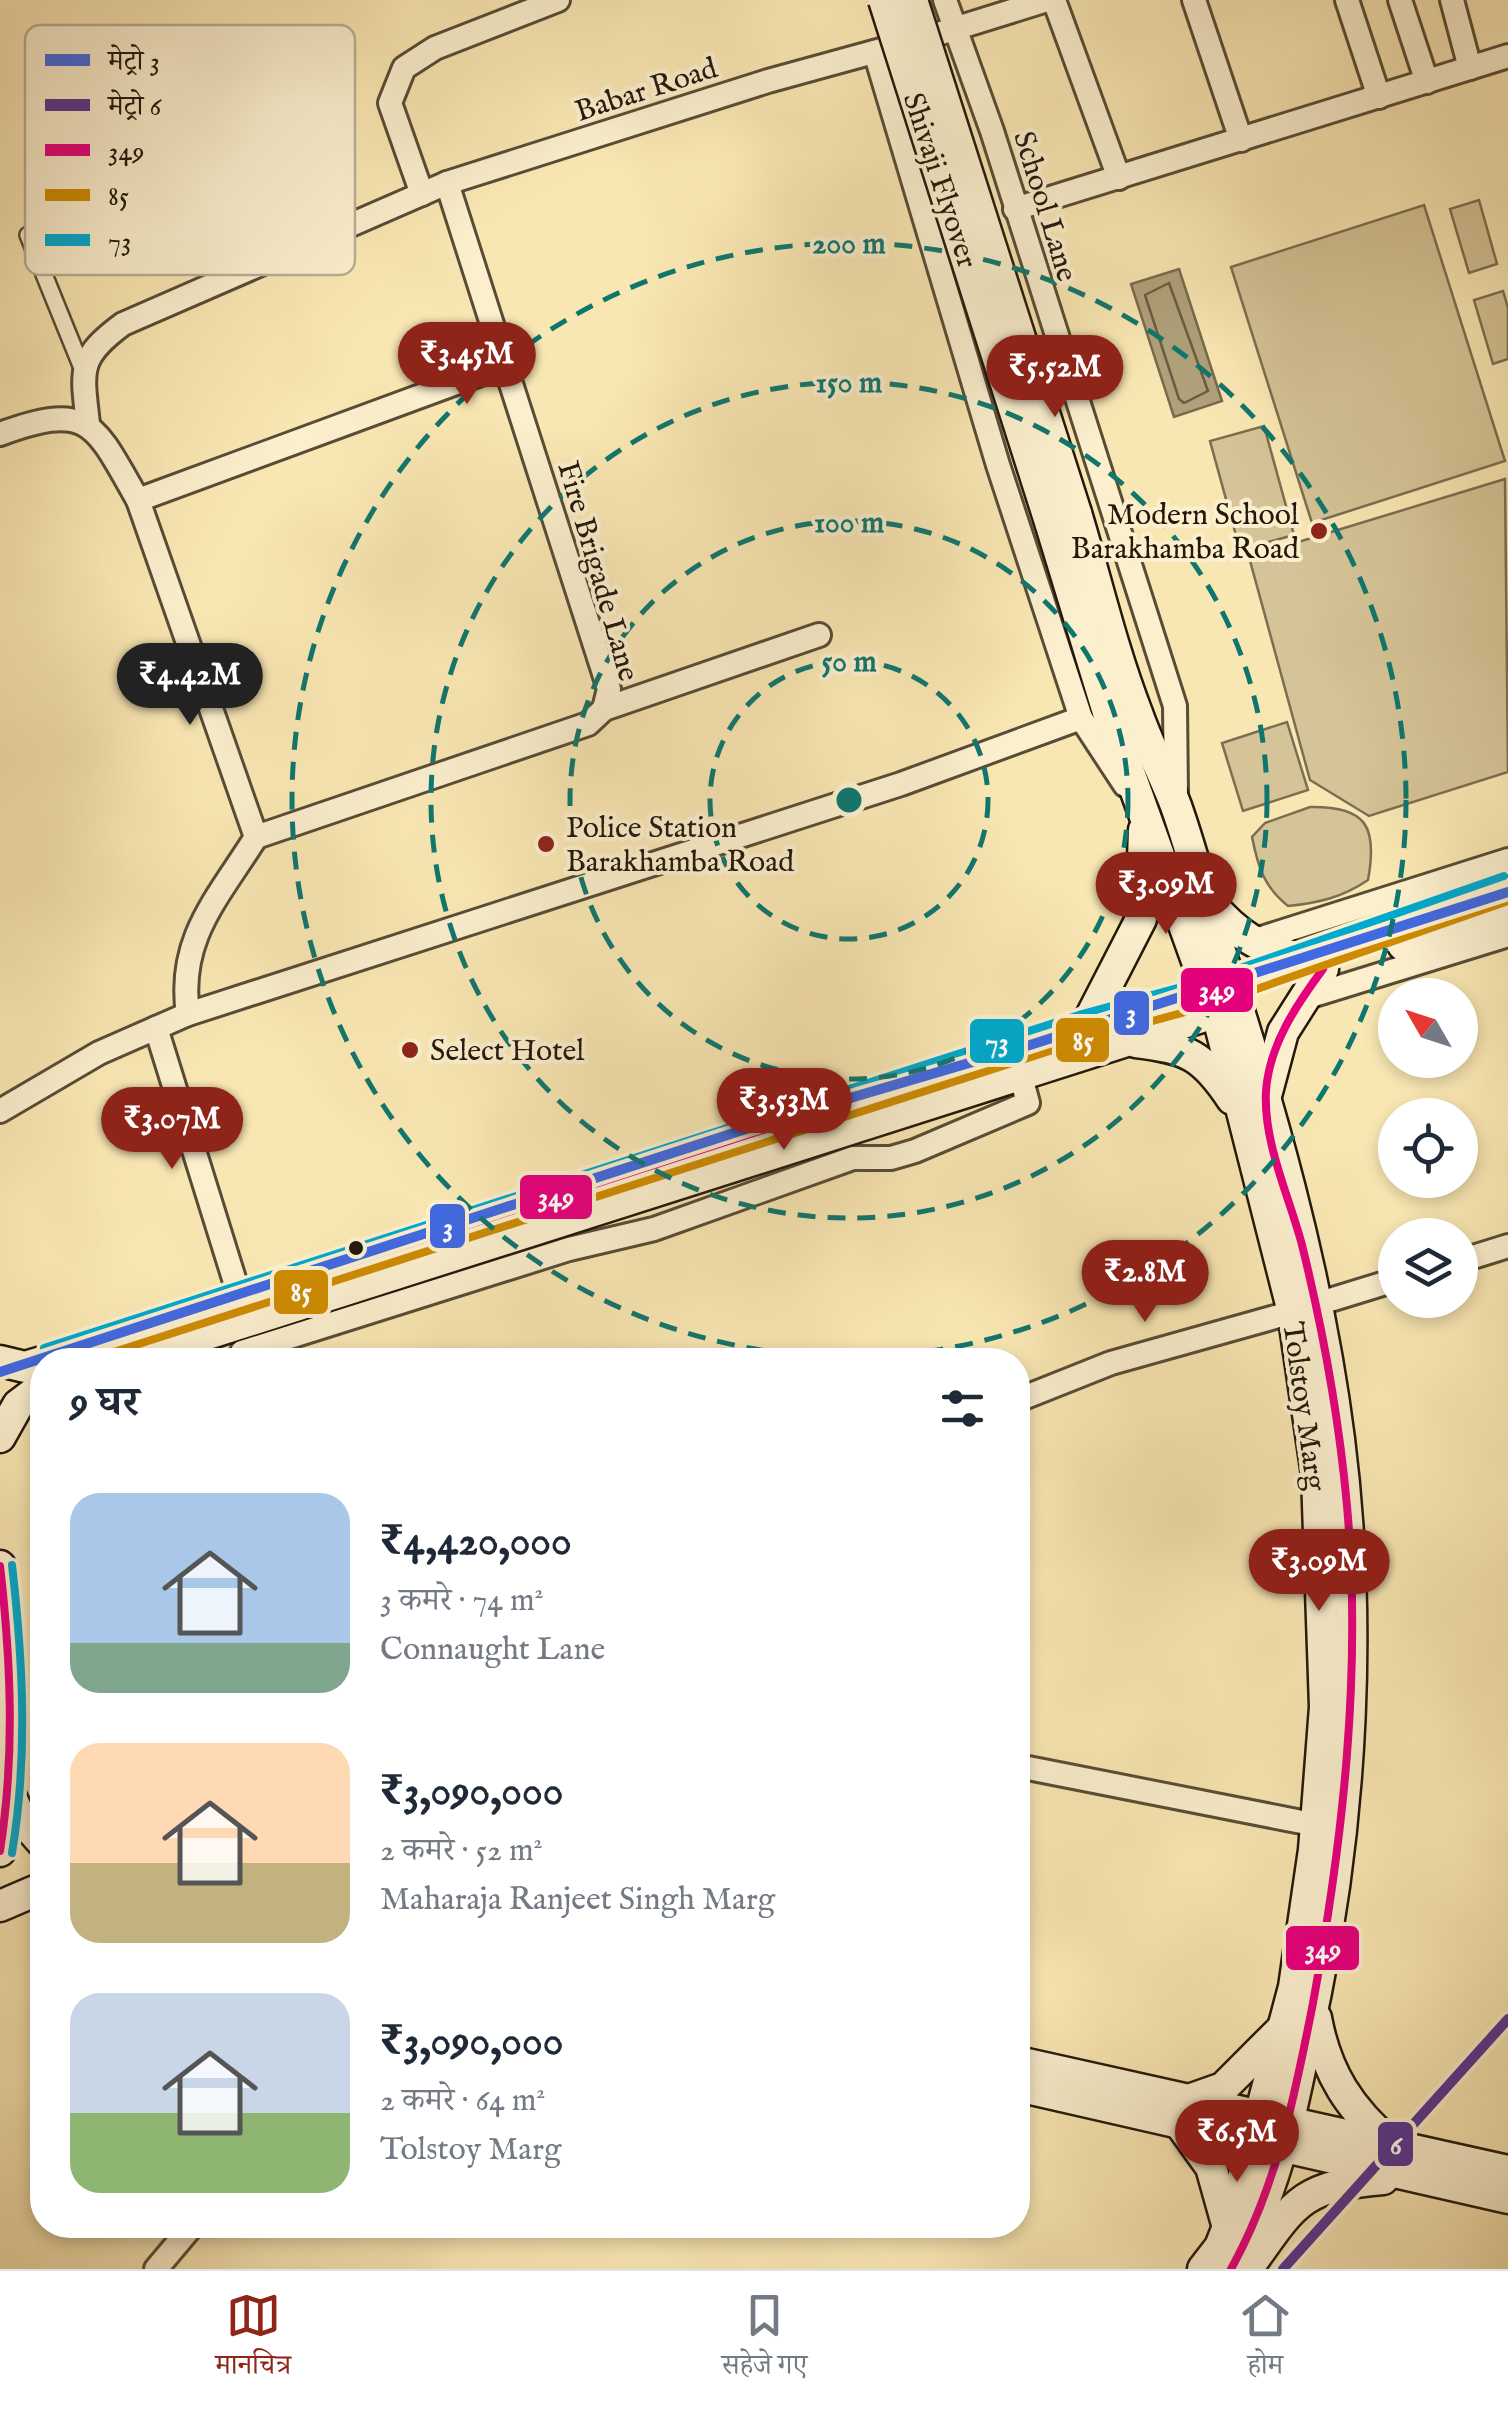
<!DOCTYPE html>
<html lang="hi">
<head>
<meta charset="utf-8">
<style>
	:root { --surface:#fff; --page:#f6f6f7; --text:#1f2937; --muted:#747a83; --line:#e0e1e3; --accent:#8f2418 }
	body { margin:0; font-family:"IM FELL English","Noto Serif Devanagari",serif; background:var(--page); color:var(--text); height:100vh; display:flex; flex-direction:column; font-size:38px; white-space:nowrap }
	* { box-sizing:border-box; margin:0 }
	p { font-size:32px; color:var(--muted) }
	.icon { flex:none; width:55px; height:55px; fill:none; stroke:currentColor; stroke-width:2; stroke-linecap:round; stroke-linejoin:round }
	.map { position:relative; flex:1; overflow:hidden }
	.details { position:absolute; left:30px; top:1348px; width:1000px; height:890px; display:flex; flex-direction:column; background:var(--surface); border-radius:40px; box-shadow:0 5px 15px #0003 }
	.details>* { flex:none }
	.needle { width:65px; rotate:309deg }
	.buttons { position:absolute; left:1378px; top:978px; display:grid; gap:20px }
	.buttons a { display:grid; place-items:center; width:100px; height:100px; border-radius:50%; background:var(--surface); box-shadow:0 5px 15px #0003; font-size:50px }
	.price { position:absolute; translate:-50% -85px; padding:0 22px; border-radius:35px; background:var(--accent); color:#fff; font-size:32px; line-height:65px; filter:drop-shadow(0 2px 5px #0008) }
	.price::after { content:''; position:absolute; left:50%; top:60px; width:30px; height:22px; margin-left:-15px; background:inherit; clip-path:polygon(0 0,100% 0,50% 100%) }
	.price.on { background:#222; color:#fff }
	ul { padding:0; list-style:none }
	li { display:flex; align-items:center; gap:30px; height:250px; padding:0 40px }
	li span { display:grid; place-items:center; flex:none; width:280px; height:200px; border-radius:30px; color:#555 }
	li>.icon { margin-inline-start:auto }
	span .icon { width:120px; height:120px; fill:#fffc; stroke-width:1 }
	li b { font-size:42px }
	h2 { display:flex; justify-content:space-between; align-items:center; height:120px; padding:0 40px; font-size:42px }
	.dock { display:flex; justify-content:space-around; align-items:center; height:140px; border-top:2px solid var(--line); background:var(--surface); font-size:28px; color:var(--muted) }
	.dock a { display:grid; justify-items:center; gap:5px }
	.dock .on { color:var(--accent) }
	.map>svg:first-child { display:block }
	.green { fill:#d5c497; stroke:#7c6e52; stroke-width:2.5 }
	.water { fill:#b0a17a; stroke:#786a4e; stroke-width:2.5 }
	.lines { fill:none; stroke-linecap:round; stroke-linejoin:round }
	.shore { stroke:#6a5c43; stroke-width:2.5 }
	.pedestrian-casing { stroke:#584c36; stroke-width:20 }
	.minor-casing { stroke:#584c36; stroke-width:28 }
	.secondary-casing { stroke:#23180c; stroke-width:35 }
	.pedestrian { stroke:#fbefce; stroke-width:15 }
	.minor { stroke:#fbefce; stroke-width:22 }
	.secondary { stroke:#fbefce; stroke-width:30 }
	.secondary-bridge-casing { stroke:#23180c; stroke-width:35; stroke-linecap:butt }
	.secondary-bridge { stroke:#fbefce; stroke-width:30 }
	.bus-1-casing { stroke:#fbefce; stroke-width:15 }
	.bus-2-casing { stroke:#fbefce; stroke-width:15 }
	.bus-3-casing { stroke:#fbefce; stroke-width:15 }
	.bus-1 { stroke:#e5007d; stroke-width:8 }
	.bus-2 { stroke:#cd8a02; stroke-width:8 }
	.bus-3 { stroke:#00a9ce; stroke-width:8 }
	.metro-1-casing { stroke:#fbefce; stroke-width:18 }
	.metro-2-casing { stroke:#fbefce; stroke-width:18 }
	.metro-1 { stroke:#4169e1; stroke-width:10 }
	.metro-2 { stroke:#553592; stroke-width:10 }
	.ring { fill:none; stroke:#0f766e; stroke-width:5; stroke-dasharray:18 12 }
	.poi-dot { fill:#8f2418; stroke:#fbefce; stroke-width:4 }
	.bus-dot { fill:#23180c; stroke:#fbefce; stroke-width:4 }
	.labels { text-anchor:middle; stroke-width:8; stroke-linejoin:round; paint-order:stroke }
	.street-label { font-size:30px; fill:#23180c; stroke:#fbefce }
	.poi-label { font-size:30px; fill:#23180c; stroke:#fbefce; text-anchor:start }
	.key { fill:#fbefce; stroke:#baae94; stroke-width:2.5 }
	.key-label { font-size:28px; fill:#23180c }
	.centre { fill:#0f766e; stroke:#fbefce; stroke-width:5 }
	.ring-label { font-size:30px; text-anchor:middle; font-weight:bold; fill:#0f766e; stroke:#fbefce; stroke-width:8; stroke-linejoin:round; paint-order:stroke }
	.line-badge { stroke:#fbefce; stroke-width:4 }
	.badge-label { font-size:28px; text-anchor:middle; font-weight:bold; fill:#fff }
</style>
</head>
<body>
<div class="map">
<svg width="1508" height="2269" viewBox="0 0 1508 2269">
	<rect width="100%" height="100%" fill="#f9e7b3"/>
	<filter id="stains"><feTurbulence type="fractalNoise" baseFrequency=".002" numOctaves="4"/><feColorMatrix values="0 0 0 0 .2 0 0 0 0 .09 0 0 0 0 .02 0 0 0 .5 -.17"/></filter>
	<radialGradient id="worn" r=".72"><stop offset=".6" stop-color="#630" stop-opacity="0"/><stop offset="1" stop-color="#630" stop-opacity=".3"/></radialGradient>
	<!-- green -->
	<g class="green">
		<path d="M1479 200 1497 264 1469 273 1450 209Z"/>
		<path d="M1424 205 1505 461 1312 523 1231 267Z"/>
		<path d="M1503 291 1508 308V359L1493 364 1474 300Z"/>
		<path d="M1264 426 1294 535 1240 550 1210 441Z"/>
		<path d="M1505 479 1508 772 1369 816 1310 780 1249 557Z"/>
		<path d="M1287 722 1308 790 1243 811 1222 743Z"/>
		<path d="M1310 807C1366 806 1378 826 1368 880 1343 897 1319 903 1288 906 1264 887 1258 867 1252 837L1265 823Z"/>
	</g>
	<!-- water -->
	<path class="water" d="M1179 269 1222 401 1174 417 1131 284Z"/>
	<g class="lines">
		<!-- shore -->
		<path class="shore" d="M1169 283 1208 391 1184 403 1179 399 1145 295Z"/>
		<!-- pedestrian casing -->
		<g class="pedestrian-casing">
			<path id="pedestrian" d="M28 235 82 368"/>
		</g>
		<!-- minor casing -->
		<g class="minor-casing">
			<g id="minor">
				<path d="M945 0 992 131 1175 706 1176 793"/>
				<path d="M1054 0 1119 178"/>
				<path d="M1194 0 1241 140"/>
				<path d="M1347 0 1379 97"/>
				<path d="M1400 0 1427 82"/>
				<path d="M1452 0 1470 68"/>
				<path d="M941 33 1047 0"/>
				<path d="M875 52 998 465 1081 718 1125 785"/>
				<path d="M422 194 390 103 404 68 435 48 558 0"/>
				<path d="M1015 209 1508 56"/>
				<path d="M505 365 447 183 768 81 910 42"/>
				<path d="M88 424C82 370 77 358 123 324L447 183"/>
				<path d="M0 434C90 401 94 423 138 500L256 837C218 898 177 939 188 1014"/>
				<path d="M138 500 505 365 609 689 604 709"/>
				<path d="M256 837 588 724 604 709 819 635"/>
				<path d="M1249 942 1508 860"/>
				<path d="M1301 999 1508 935"/>
				<path d="M156 1028 240 1298"/>
				<path d="M0 1111 99 1053 188 1014 901 784 1081 718"/>
				<path d="M1460 1261 1508 1246"/>
				<path d="M1317 1304 1395 1280"/>
				<path d="M242 1352 569 1249 654 1229 853 1158H891L915 1151 1028 1103 1020 1073"/>
				<path d="M1018 1400 1111 1363 1293 1312"/>
				<path d="M1018 1766 1317 1825"/>
				<path d="M156 2269 193 2225"/>
			</g>
		</g>
		<!-- secondary casing -->
		<g class="secondary-casing">
			<g id="secondary">
				<path d="M1076 513C1096 579 1112 649 1137 713 1148 745 1164 774 1176 806 1192 851 1204 899 1218 945 1270 1105 1318 1272 1339 1439 1362 1620 1352 1814 1316 1992 1296 2086 1282 2186 1231 2269"/>
				<path d="M1050 522 1110 719 1220 1025 1293 1312 1317 1475 1325 1707 1314 1850 1294 1987 1235 2209 1220 2247 1203 2269"/>
				<path d="M1210 903C1238 936 1261 950 1304 959"/>
				<path d="M1403 945 1508 914"/>
				<path d="M1086 1026 1141 919 1144 830"/>
				<path d="M1136 1042C1187 1048 1203 1055 1232 1099"/>
				<path d="M1267 1092 1283 1032 1323 969"/>
				<path d="M48 1360 1086 1026 1207 993 1508 888"/>
				<path d="M126 1360 1233 1007"/>
				<path d="M0 1361 25 1367 42 1362"/>
				<path d="M0 1437 18 1405 42 1387"/>
				<path d="M0 1566C11 1653 17 1766 0 1851"/>
				<path d="M10 1795 20 1817 42 1842"/>
				<path d="M0 1906 42 1888"/>
				<path d="M1316 2018C1326 2073 1350 2110 1393 2146"/>
				<path d="M1018 2062 1508 2171"/>
				<path d="M1018 2086 1508 2198"/>
				<path d="M1189 2100 1223 2088 1281 2030"/>
				<path d="M1178 2121 1211 2167 1227 2224"/>
				<path d="M1248 2268C1294 2203 1300 2186 1383 2179"/>
			</g>
		</g>
		<!-- pedestrian -->
		<use href="#pedestrian" class="pedestrian"/>
		<!-- minor -->
		<use href="#minor" class="minor"/>
		<!-- secondary -->
		<use href="#secondary" class="secondary"/>
		<!-- secondary-bridge casing -->
		<g class="secondary-bridge-casing">
			<g id="secondary-bridge">
				<path d="M884 0 1050 522"/>
				<path d="M912 0 1076 513"/>
			</g>
		</g>
		<!-- secondary-bridge -->
		<use href="#secondary-bridge" class="secondary-bridge"/>
		<!-- bus-1 casing -->
		<g class="bus-1-casing">
			<g id="bus-1">
				<path d="M48 1360 1086 1026 1207 993 1508 888"/>
				<path d="M0 1566C11 1661 15 1756 0 1851"/>
				<path d="M1231 2269C1277 2186 1295 2095 1313 2003 1343 1840 1362 1672 1347 1506 1339 1418 1323 1330 1302 1245 1289 1196 1263 1142 1266 1091 1269 1045 1297 1004 1323 969"/>
			</g>
		</g>
		<!-- bus-2 casing -->
		<g class="bus-2-casing">
			<path id="bus-2" d="M89 1360 1090 1038 1211 1005 1508 901"/>
		</g>
		<!-- bus-3 casing -->
		<g class="bus-3-casing">
			<g id="bus-3">
				<path d="M44 1348 1082 1014 1203 981 1504 876"/>
				<path d="M12 1853C28 1757 23 1661 12 1565"/>
			</g>
		</g>
		<!-- bus-1 -->
		<use href="#bus-1" class="bus-1"/>
		<!-- bus-2 -->
		<use href="#bus-2" class="bus-2"/>
		<!-- bus-3 -->
		<use href="#bus-3" class="bus-3"/>
		<!-- metro-1 casing -->
		<g class="metro-1-casing">
			<path id="metro-1" d="M0 1372 752 1127 1030 1045 1508 892"/>
		</g>
		<!-- metro-2 casing -->
		<g class="metro-2-casing">
			<path id="metro-2" d="M1283 2269 1508 2019"/>
		</g>
		<!-- metro-1 -->
		<use href="#metro-1" class="metro-1"/>
		<!-- metro-2 -->
		<use href="#metro-2" class="metro-2"/>
	</g>
	<!-- distance rings -->
	<g class="ring">
		<circle cx="849" cy="800" r="139"/>
		<circle cx="849" cy="800" r="279"/>
		<circle cx="849" cy="800" r="418"/>
		<circle cx="849" cy="800" r="557"/>
	</g>
	<!-- markers -->
	<g class="poi-dot">
		<circle cx="1319" cy="531" r="10"/>
		<circle cx="546" cy="844" r="10"/>
		<circle cx="410" cy="1050" r="10"/>
	</g>
	<circle class="bus-dot" cx="356" cy="1248" r="9"/>
	<g class="labels">
		<!-- street labels -->
		<g class="street-label">
			<text transform="translate(646 89) rotate(-18)" y="10">Babar Road</text>
			<text transform="translate(941 180) rotate(72)" y="10">Shivaji Flyover</text>
			<text transform="translate(1046 206) rotate(73)" y="10">School Lane</text>
			<text transform="translate(599 571) rotate(74)" y="10">Fire Brigade Lane</text>
			<text transform="translate(1305 1406) rotate(82)" y="10">Tolstoy Marg</text>
		</g>
		<!-- poi labels -->
		<g class="poi-label">
			<text x="1299" y="524" text-anchor="end">Modern School<tspan x="1299" dy="34">Barakhamba Road</tspan></text>
			<text x="566" y="837">Police Station<tspan x="566" dy="34">Barakhamba Road</tspan></text>
			<text x="430" y="1060">Select Hotel</text>
		</g>
	</g>
	<!-- legend -->
	<rect x="25" y="25" width="330" height="250" rx="15" class="key"/>
	<rect x="45" y="54" width="45" height="12" fill="#4169e1"/>
	<rect x="45" y="99" width="45" height="12" fill="#553592"/>
	<rect x="45" y="144" width="45" height="12" fill="#e5007d"/>
	<rect x="45" y="189" width="45" height="12" fill="#cd8a02"/>
	<rect x="45" y="234" width="45" height="12" fill="#00a9ce"/>
	<g class="key-label">
		<text x="108" y="70">मेट्रो 3</text>
		<text x="108" y="115">मेट्रो 6</text>
		<text x="108" y="160">349</text>
		<text x="108" y="205">85</text>
		<text x="108" y="250">73</text>
	</g>
	<circle cx="849" cy="800" r="15" class="centre"/>
	<g class="ring-label">
		<text x="849" y="253">200 m</text>
		<text x="849" y="392">150 m</text>
		<text x="849" y="532">100 m</text>
		<text x="849" y="671">50 m</text>
	</g>
	<g class="line-badge">
		<rect x="1179" y="966" width="76" height="48" rx="10" fill="#e5007d"/>
		<rect x="1112" y="989" width="39" height="48" rx="10" fill="#4169e1"/>
		<rect x="1054" y="1016" width="57" height="48" rx="10" fill="#cd8a02"/>
		<rect x="968" y="1017" width="58" height="48" rx="10" fill="#00a9ce"/>
		<rect x="518" y="1173" width="76" height="48" rx="10" fill="#e5007d"/>
		<rect x="428" y="1202" width="39" height="48" rx="10" fill="#4169e1"/>
		<rect x="272" y="1268" width="58" height="48" rx="10" fill="#cd8a02"/>
		<rect x="1284" y="1924" width="77" height="48" rx="10" fill="#e5007d"/>
		<rect x="1376" y="2120" width="39" height="48" rx="10" fill="#553592"/>
	</g>
	<g class="badge-label">
		<text x="1217" y="999">349</text>
		<text x="1131" y="1022">3</text>
		<text x="1083" y="1050">85</text>
		<text x="997" y="1051">73</text>
		<text x="556" y="1206">349</text>
		<text x="448" y="1236">3</text>
		<text x="301" y="1301">85</text>
		<text x="1323" y="1958">349</text>
		<text x="1396" y="2154">6</text>
	</g>
	<rect width="100%" height="100%" filter="url(#stains)"/>
	<rect width="100%" height="100%" fill="url(#worn)"/>
</svg>
<div class="buttons">
<a><svg class="needle" viewBox="-14 -14 28 28"><path d="M0-13l5 13h-10z" fill="#e53935"/><path d="M0 13l5-13h-10z" fill="#747a83"/></svg></a>
<a><svg class="icon" aria-label="locate" viewBox="0 0 24 24"><circle cx="12" cy="12" r="6"/><path d="M12 2v4M12 18v4M2 12h4M18 12h4"/></svg></a>
<a><svg class="icon" aria-label="layers" viewBox="0 0 24 24"><path d="M12 4l9 5-9 5-9-5zM3 14l9 5 9-5"/></svg></a>
</div>
<b class="price" style="left:467px;top:407px">₹3.45M</b>
<b class="price" style="left:1055px;top:420px">₹5.52M</b>
<b class="price on" style="left:190px;top:728px">₹4.42M</b>
<b class="price" style="left:1166px;top:937px">₹3.09M</b>
<b class="price" style="left:784px;top:1153px">₹3.53M</b>
<b class="price" style="left:172px;top:1172px">₹3.07M</b>
<b class="price" style="left:1145px;top:1325px">₹2.8M</b>
<b class="price" style="left:1319px;top:1614px">₹3.09M</b>
<b class="price" style="left:1237px;top:2185px">₹6.5M</b>
<section class="details">
<h2>9 घर<svg class="icon" aria-label="filters" viewBox="0 0 24 24"><path d="M4 7h16M4 17h16"/><circle cx="9" cy="7" r="2"/><circle cx="15" cy="17" r="2"/></svg></h2>
<ul>
<li><span style="background:linear-gradient(#a9c7e8 75%,#7fa58c 0)"><svg class="icon" aria-label="home" viewBox="0 0 24 24"><path d="M3 11l9-7 9 7M6 9v11h12V9"/></svg></span><div><b>₹4,420,000</b><p>3 कमरे · 74 m²</p><p>Connaught Lane</p></div></li>
<li><span style="background:linear-gradient(#ffd9b3 60%,#c2b280 0)"><svg class="icon" aria-label="home" viewBox="0 0 24 24"><path d="M3 11l9-7 9 7M6 9v11h12V9"/></svg></span><div><b>₹3,090,000</b><p>2 कमरे · 52 m²</p><p>Maharaja Ranjeet Singh Marg</p></div></li>
<li><span style="background:linear-gradient(#c9d6e8 60%,#8fb573 0)"><svg class="icon" aria-label="home" viewBox="0 0 24 24"><path d="M3 11l9-7 9 7M6 9v11h12V9"/></svg></span><div><b>₹3,090,000</b><p>2 कमरे · 64 m²</p><p>Tolstoy Marg</p></div></li>
</ul>
</section>
</div>
<nav class="dock">
<a class="on"><svg class="icon" aria-label="map" viewBox="0 0 24 24"><path d="M3 6l6-2 6 2 6-2v14l-6 2-6-2-6 2zM9 4v14M15 6v14"/></svg>मानचित्र</a>
<a><svg class="icon" aria-label="saved" viewBox="0 0 24 24"><path d="M7 4h10v16l-5-4-5 4z"/></svg>सहेजे गए</a>
<a><svg class="icon" aria-label="home" viewBox="0 0 24 24"><path d="M3 11l9-7 9 7M6 9v11h12V9"/></svg>होम</a>
</nav>
</body>
</html>
